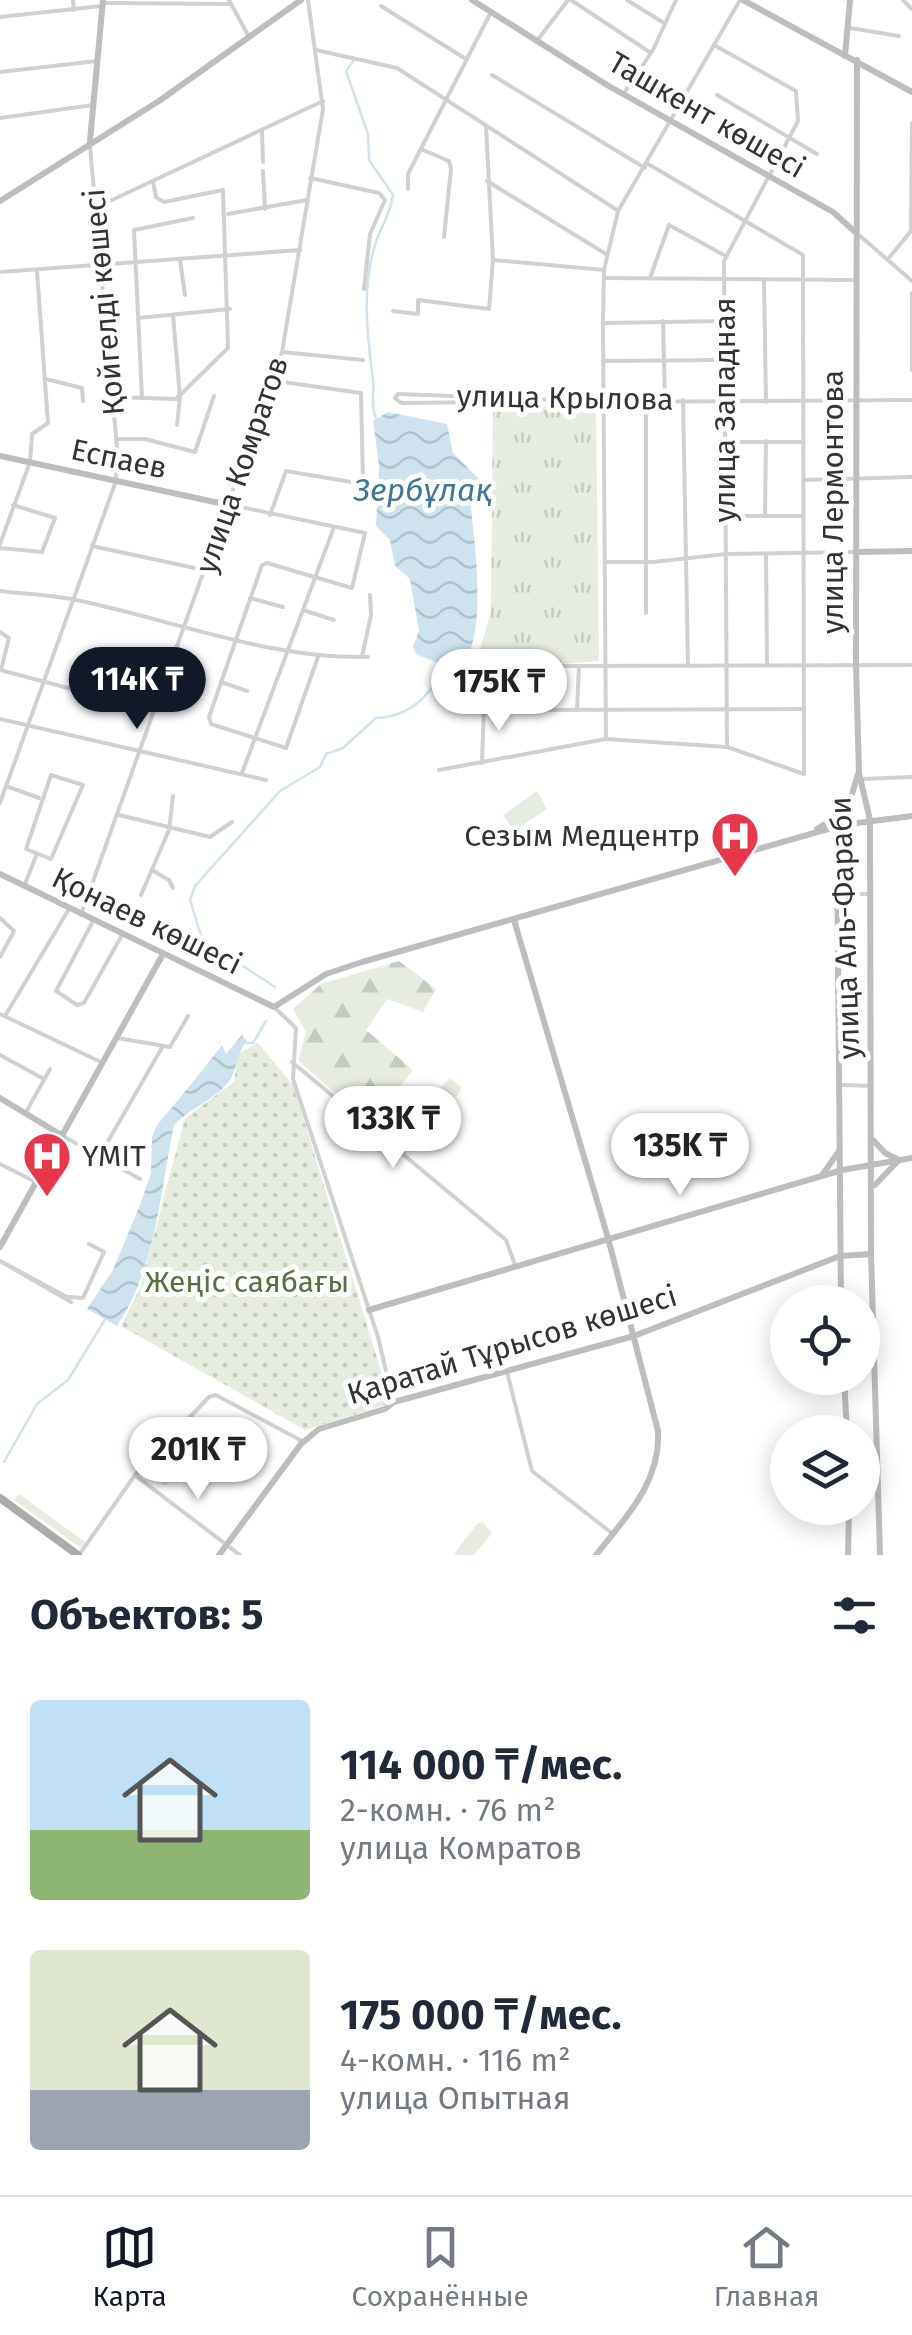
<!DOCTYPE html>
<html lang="ru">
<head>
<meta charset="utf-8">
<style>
	:root { --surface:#fff; --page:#f6f6f7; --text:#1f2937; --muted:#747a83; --line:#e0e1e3; --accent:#111827 }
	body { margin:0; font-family:"Fira Sans",sans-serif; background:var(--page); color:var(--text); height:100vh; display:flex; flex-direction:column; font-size:38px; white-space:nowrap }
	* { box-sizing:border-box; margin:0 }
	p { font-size:32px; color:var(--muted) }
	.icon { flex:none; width:55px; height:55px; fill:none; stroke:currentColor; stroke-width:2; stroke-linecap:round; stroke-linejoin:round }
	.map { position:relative; height:1555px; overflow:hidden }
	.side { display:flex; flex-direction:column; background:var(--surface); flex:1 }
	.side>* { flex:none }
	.tools { position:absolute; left:770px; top:1285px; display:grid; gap:20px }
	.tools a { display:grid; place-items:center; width:110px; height:110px; border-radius:50%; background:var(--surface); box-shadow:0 5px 25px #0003; font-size:50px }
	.price { position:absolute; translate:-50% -85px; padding:0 22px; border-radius:35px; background:#fff; color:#222; font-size:32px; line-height:65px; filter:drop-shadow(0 2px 5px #0008) }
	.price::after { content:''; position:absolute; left:50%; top:60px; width:30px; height:22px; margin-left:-15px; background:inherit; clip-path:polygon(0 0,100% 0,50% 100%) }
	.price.active { background:var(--accent); color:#fff }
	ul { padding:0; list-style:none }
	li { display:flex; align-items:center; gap:30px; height:250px; padding:0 30px }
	li span { display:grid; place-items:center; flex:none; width:280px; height:200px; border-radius:10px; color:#555 }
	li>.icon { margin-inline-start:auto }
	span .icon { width:120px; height:120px; fill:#fffc; stroke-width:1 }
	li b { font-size:42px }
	h2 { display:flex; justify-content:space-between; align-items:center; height:120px; padding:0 30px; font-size:42px }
	.dock { display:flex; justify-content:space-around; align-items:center; height:140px; border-top:2px solid var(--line); background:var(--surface); font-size:28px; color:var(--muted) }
	.dock a { display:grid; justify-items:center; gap:5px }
	.dock .active { color:var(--accent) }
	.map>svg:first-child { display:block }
	.grass { fill:url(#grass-tufts) }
	.forest { fill:url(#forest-firs) }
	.park { fill:url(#park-dots) }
	.pitch { fill:#e6ecdf }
	.water { fill:url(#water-waves) }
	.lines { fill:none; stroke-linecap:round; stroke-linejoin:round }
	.stream { stroke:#cee3ee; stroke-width:2.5 }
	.street { stroke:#d0d0d0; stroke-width:4 }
	.secondary { stroke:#bdbdbd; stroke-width:6 }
	.primary { stroke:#ababab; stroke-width:8 }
	.labels { text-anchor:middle; stroke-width:10; stroke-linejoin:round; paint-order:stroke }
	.street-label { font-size:30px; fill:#333; stroke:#fff }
	.poi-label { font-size:30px; fill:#333; stroke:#fff; text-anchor:end }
	.park-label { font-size:30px; fill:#57703e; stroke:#fff }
	.water-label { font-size:32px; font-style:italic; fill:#3e7798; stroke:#fff }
</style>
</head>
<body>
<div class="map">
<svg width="912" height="1555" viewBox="0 0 912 1555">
	<defs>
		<pattern id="grass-tufts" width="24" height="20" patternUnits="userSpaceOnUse" patternTransform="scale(2.5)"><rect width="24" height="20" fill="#e6ecdf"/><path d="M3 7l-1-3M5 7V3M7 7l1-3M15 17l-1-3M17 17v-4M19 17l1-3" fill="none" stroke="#c6cbc0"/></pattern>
		<pattern id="forest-firs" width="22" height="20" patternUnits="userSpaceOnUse" patternTransform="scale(2.5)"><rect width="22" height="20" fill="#e6ecdf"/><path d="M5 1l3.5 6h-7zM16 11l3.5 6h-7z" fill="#c6cbc0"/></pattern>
		<pattern id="park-dots" width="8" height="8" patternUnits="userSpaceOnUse" patternTransform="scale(2.5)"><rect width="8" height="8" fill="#e6ecdf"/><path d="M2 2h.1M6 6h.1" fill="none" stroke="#c6cbc0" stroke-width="1.8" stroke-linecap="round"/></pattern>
		<pattern id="water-waves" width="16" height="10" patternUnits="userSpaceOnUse" patternTransform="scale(2.5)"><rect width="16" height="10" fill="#cee3ee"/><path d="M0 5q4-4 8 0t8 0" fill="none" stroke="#b1c3cd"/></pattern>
	</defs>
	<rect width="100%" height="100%" fill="#fff"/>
	<!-- grass -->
	<g class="grass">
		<path d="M493 404 596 409 599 661 561 664 530 673 480 672 476 664 491 611Z"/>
		<path d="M19 1494 85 1542 81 1548 14 1500Z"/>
	</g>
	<!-- forest -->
	<path class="forest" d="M399 961 436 989 423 1012 387 999 366 1030 413 1070 370 1125 298 1060 306 1032 293 1009 321 984Z"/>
	<!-- park -->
	<path class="park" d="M258 1043 293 1085 391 1403 305 1430 121 1326 140 1288 185 1118 234 1082 238 1054Z"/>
	<!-- pitch -->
	<g class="pitch">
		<path d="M537 791 547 809 514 831 503 815Z"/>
		<path d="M450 1078 461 1087 460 1092 433 1123 420 1124 421 1108Z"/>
		<path d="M180 1442 194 1454 165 1486 151 1475Z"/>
		<path d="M483 1522 492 1533 474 1555H453L477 1524Z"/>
	</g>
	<!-- water -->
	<g class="water">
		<path d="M388 412 447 424 453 453 479 479 470 497C473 536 492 648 455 670L416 654 413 646 419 631 410 579 395 566 390 540 376 526 379 466 373 421Z"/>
		<path d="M242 1035 247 1041C234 1056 239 1070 227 1084 212 1101 189 1109 174 1125 160 1192 156 1268 117 1326L87 1309 113 1270 140 1205 151 1173 152 1137 157 1125C180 1098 202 1071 222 1045L226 1054Z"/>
	</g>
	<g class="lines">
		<!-- stream -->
		<g class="stream">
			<path d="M354 60 346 71 368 134 369 160 393 195C390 214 383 223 377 239 361 283 367 335 373 380 375 394 370 405 376 418"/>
			<path d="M275 987 202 939 190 900 195 886 280 791 320 767 326 754 343 748 376 718C412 716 429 696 446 666"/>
			<path d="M245 1043H253L266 1021"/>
			<path d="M4 1462 37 1404 68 1380 106 1318"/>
		</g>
		<!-- street -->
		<g class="street">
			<path d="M73 0 74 10"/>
			<path d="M229 0 248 35"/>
			<path d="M571 0 651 53"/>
			<path d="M627 0 664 23"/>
			<path d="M903 0 912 9"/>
			<path d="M105 3 230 4"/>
			<path d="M381 6 466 59"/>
			<path d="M0 17 102 6"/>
			<path d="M850 28 899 36"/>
			<path d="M536 42 568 0"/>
			<path d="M714 45 796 91 798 121 724 261 727 747"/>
			<path d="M316 50 397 68 617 210"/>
			<path d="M0 72 97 61"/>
			<path d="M492 75 645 168"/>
			<path d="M624 93 653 50 676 0"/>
			<path d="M717 95 817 154"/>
			<path d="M0 118 93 105"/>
			<path d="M262 131 263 162"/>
			<path d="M423 150 449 161 451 169 444 237"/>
			<path d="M263 171 265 209"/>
			<path d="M310 178 379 193 385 200 370 234 364 289"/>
			<path d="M487 181 606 254"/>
			<path d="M408 189V174L491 12"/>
			<path d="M97 207 323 101"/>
			<path d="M228 214 307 200"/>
			<path d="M859 235 912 281"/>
			<path d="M888 259 911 231 912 123"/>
			<path d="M180 260 185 295"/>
			<path d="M494 260 604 270"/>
			<path d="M0 272 300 250"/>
			<path d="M604 278 854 280"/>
			<path d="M650 278 669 225 724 255"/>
			<path d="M764 282 766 402"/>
			<path d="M912 293V370"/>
			<path d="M393 311 418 314V300L489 309 493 260 486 126"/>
			<path d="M173 315 180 397 177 425"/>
			<path d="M138 318 230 309"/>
			<path d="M663 321 665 400"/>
			<path d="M604 323 724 321"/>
			<path d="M282 352 363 360"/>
			<path d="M605 361 725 360"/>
			<path d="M46 379 82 388 83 401"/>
			<path d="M398 394 605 402 912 400"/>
			<path d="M398 394 395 398 401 403 486 402"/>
			<path d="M113 397 176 399 228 348 223 190 164 202 156 197 153 182"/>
			<path d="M142 398 134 230 193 218"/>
			<path d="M683 400 688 665"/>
			<path d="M117 439H145L195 452 214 396"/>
			<path d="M725 442H802"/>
			<path d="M803 480 912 477"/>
			<path d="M231 505 365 533 352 588 267 563 262 565 209 717 211 724 286 748 318 657"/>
			<path d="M270 515 286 471 363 484 361 393 276 381"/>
			<path d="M728 516H803"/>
			<path d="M765 516 766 441"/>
			<path d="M0 544 30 462 32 434 48 423 37 271"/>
			<path d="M92 546 204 570"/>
			<path d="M0 548 42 552 55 518 13 505"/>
			<path d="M766 554 767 664"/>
			<path d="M606 562H653L726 554 855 552"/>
			<path d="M0 591C25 594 51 595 76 600 174 620 267 659 368 657"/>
			<path d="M250 598 283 607"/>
			<path d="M303 610 334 620"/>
			<path d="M646 613V400"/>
			<path d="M0 632 9 638 1 670"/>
			<path d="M362 657 371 615 370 595"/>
			<path d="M0 670 113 700 129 659"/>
			<path d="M221 682 247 691"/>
			<path d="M454 684 474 673 506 677 561 666 912 665"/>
			<path d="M454 684 485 701 525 710 804 709"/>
			<path d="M86 693 96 651 169 672"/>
			<path d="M577 710 579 666"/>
			<path d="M0 719 266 780"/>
			<path d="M606 739 603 323 604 270 618 211 740 0"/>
			<path d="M482 763 484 703"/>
			<path d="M439 770 606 739 727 747 804 774 803 255 648 164"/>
			<path d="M242 773 334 527"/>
			<path d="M51 775 83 785 51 859 26 849Z"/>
			<path d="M862 779 912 777"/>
			<path d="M6 786 39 798"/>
			<path d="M0 803 116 481 117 448 90 146"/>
			<path d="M119 815 210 837 232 822"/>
			<path d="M152 870 169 880 173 888"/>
			<path d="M25 884 36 856"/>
			<path d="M837 894H871"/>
			<path d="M141 895 169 830 173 796"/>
			<path d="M81 915 282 352 323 109 308 0"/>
			<path d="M0 918 14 931 0 957"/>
			<path d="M93 921 56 991 77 1005 84 1003 122 935"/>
			<path d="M274 1007 296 1028 293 1079 378 1337 393 1401"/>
			<path d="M0 1014 103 1063"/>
			<path d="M5 1016 69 909"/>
			<path d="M117 1038 170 1047 188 1016"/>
			<path d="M0 1055 44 1079"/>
			<path d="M292 1062 506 1240 515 1265"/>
			<path d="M841 1085 871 1086"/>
			<path d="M25 1114 50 1069"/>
			<path d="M63 1136 140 1179"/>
			<path d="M100 1155 163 1046"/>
			<path d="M0 1164 36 1182"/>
			<path d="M0 1261 71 1302"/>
			<path d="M2 1262 67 1297"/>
			<path d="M68 1297 83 1298 104 1252 89 1244"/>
			<path d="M507 1372 532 1471 613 1534"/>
			<path d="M136 1476 240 1555"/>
			<path d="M79 1555 135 1475 209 1397 216 1395 302 1441"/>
		</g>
		<!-- secondary -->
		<g class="secondary">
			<path d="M472 0 607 85 833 212 854 231"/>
			<path d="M743 0 912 92"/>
			<path d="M845 56 850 0"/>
			<path d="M857 60 856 664 859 773 870 820 871 1254 880 1555"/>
			<path d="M90 141 103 0"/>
			<path d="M0 201 159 101 301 0"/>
			<path d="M0 456 229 505"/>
			<path d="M856 552 912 551"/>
			<path d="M817 829 830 821 846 800"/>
			<path d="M0 874 274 1007 326 974 362 962 842 825 912 816"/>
			<path d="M514 920 608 1238 658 1431C661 1482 626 1517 596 1555"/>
			<path d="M0 1098 63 1136"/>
			<path d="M874 1141 885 1153 899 1160"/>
			<path d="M823 1174 839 1151"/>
			<path d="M875 1185 897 1162"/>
			<path d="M0 1247 163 954"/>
			<path d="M841 1302 837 845 858 774"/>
			<path d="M369 1310 842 1170 912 1158"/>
			<path d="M844 1378 847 1432"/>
			<path d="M219 1555 301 1444 319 1429 385 1409 394 1402 634 1336 840 1256 871 1254"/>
			<path d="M848 1555 849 1508"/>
		</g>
		<!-- primary -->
		<path class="primary" d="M0 1498 78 1555"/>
	</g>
	<!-- icons -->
	<defs>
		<g id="hospital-pin" transform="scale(2.5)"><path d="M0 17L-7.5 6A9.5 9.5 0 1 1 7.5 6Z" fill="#e83748" stroke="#fff"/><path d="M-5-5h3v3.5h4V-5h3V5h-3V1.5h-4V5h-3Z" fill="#fff"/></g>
	</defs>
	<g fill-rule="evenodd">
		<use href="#hospital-pin" x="735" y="836"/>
		<use href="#hospital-pin" x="47" y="1156"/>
	</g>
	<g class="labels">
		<!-- street labels -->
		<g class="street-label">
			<text transform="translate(707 115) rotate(30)" y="10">Ташкент көшесі</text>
			<text transform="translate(104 302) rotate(-95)" y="10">Қойгелді көшесі</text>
			<text transform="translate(565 398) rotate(1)" y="10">улица Крылова</text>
			<text transform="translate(725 410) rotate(-90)" y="10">улица Западная</text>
			<text transform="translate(119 459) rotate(12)" y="10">Еспаев</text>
			<text transform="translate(242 465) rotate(-71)" y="10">улица Комратов</text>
			<text transform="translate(833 502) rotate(-90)" y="10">улица Лермонтова</text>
			<text transform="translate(147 921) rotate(26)" y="10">Қонаев көшесі</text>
			<text transform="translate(845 928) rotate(-92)" y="10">улица Аль-Фараби</text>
			<text transform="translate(512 1345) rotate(-17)" y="10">Қаратай Тұрысов көшесі</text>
		</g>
		<!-- poi labels -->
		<g class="poi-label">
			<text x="700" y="846">Сезым Медцентр</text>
			<text x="82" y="1166" text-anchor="start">YMIT</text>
		</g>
		<!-- park labels -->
		<g class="park-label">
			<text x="247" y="1292">Жеңіс саябағы</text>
		</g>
		<!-- water labels -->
		<g class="water-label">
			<text x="423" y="501">Зербұлақ</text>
		</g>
	</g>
</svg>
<div class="tools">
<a><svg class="icon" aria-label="locate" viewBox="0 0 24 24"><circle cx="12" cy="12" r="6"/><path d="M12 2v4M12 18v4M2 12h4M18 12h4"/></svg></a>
<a><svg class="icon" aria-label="layers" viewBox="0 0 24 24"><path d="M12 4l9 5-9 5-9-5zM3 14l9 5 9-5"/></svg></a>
</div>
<b class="price active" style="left:137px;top:732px">114K ₸</b>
<b class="price" style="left:499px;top:734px">175K ₸</b>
<b class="price" style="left:393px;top:1171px">133K ₸</b>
<b class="price" style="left:680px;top:1198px">135K ₸</b>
<b class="price" style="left:198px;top:1502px">201K ₸</b>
</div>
<section class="side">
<h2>Объектов: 5<svg class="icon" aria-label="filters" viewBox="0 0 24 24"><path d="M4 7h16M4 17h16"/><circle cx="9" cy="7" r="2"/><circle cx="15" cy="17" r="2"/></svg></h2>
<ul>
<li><span style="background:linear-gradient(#bfe0f5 65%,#8fb573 0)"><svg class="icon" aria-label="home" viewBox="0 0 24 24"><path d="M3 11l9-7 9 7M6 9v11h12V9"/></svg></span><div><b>114 000 ₸/мес.</b><p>2-комн. · 76 m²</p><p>улица Комратов</p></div></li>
<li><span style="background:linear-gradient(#dfe7d0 70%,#9aa5b1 0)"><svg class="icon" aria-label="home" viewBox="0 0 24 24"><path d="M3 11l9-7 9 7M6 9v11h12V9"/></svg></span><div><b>175 000 ₸/мес.</b><p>4-комн. · 116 m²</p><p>улица Опытная</p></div></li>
</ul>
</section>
<nav class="dock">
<a class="active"><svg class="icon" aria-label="map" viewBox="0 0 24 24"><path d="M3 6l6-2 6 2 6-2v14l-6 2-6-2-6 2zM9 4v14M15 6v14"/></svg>Карта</a>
<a><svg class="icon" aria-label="saved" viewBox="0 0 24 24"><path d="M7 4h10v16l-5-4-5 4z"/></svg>Сохранённые</a>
<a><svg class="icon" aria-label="home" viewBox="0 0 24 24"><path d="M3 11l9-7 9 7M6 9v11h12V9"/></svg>Главная</a>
</nav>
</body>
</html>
